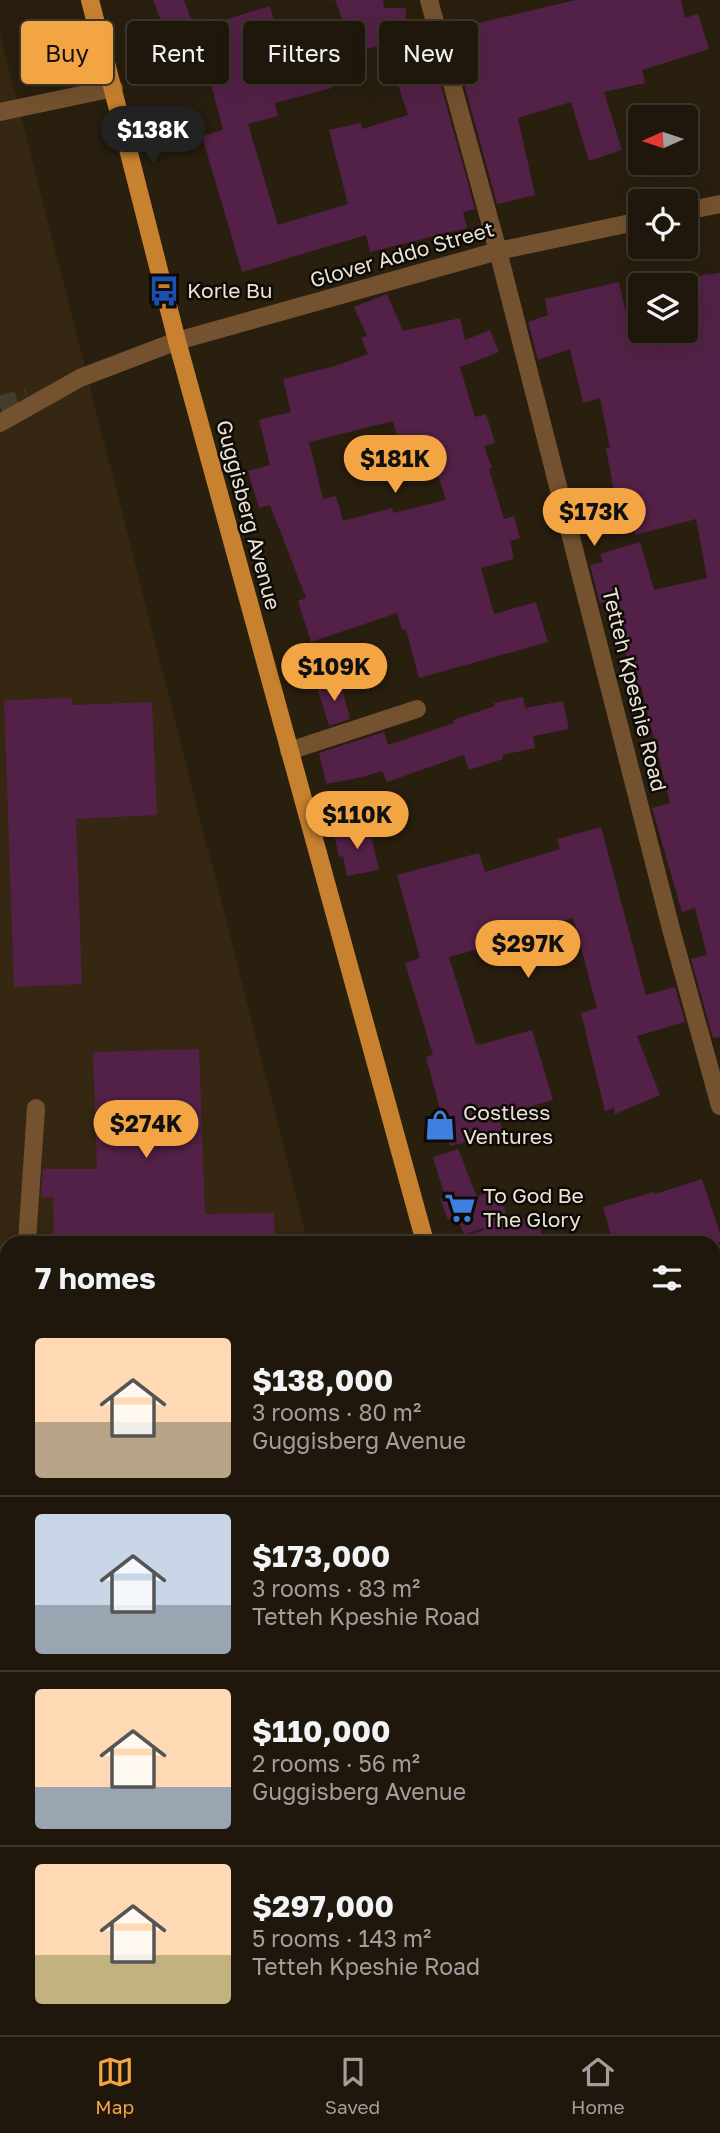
<!DOCTYPE html>
<html lang="en">
<head>
<meta charset="utf-8">
<style>
	:root { --surface:#1f170b; --page:#272014; --text:#f1f3f6; --muted:#a19f9d; --line:#3c362c; --accent:#f3a443 }
	body { margin:0; font-family:"Golos Text",sans-serif; background:var(--page); color:var(--text); height:100vh; display:flex; flex-direction:column; font-size:26px; white-space:nowrap }
	* { box-sizing:border-box; margin:0 }
	p { font-size:23px; color:var(--muted) }
	.icon { flex:none; width:38px; height:38px; fill:none; stroke:currentColor; stroke-width:2; stroke-linecap:round; stroke-linejoin:round }
	.map { position:relative; flex:1; overflow:hidden }
	.drawer { position:absolute; left:0px; top:1236px; width:721px; height:800px; display:flex; flex-direction:column; background:var(--surface); border-radius:21px 21px 0 0; box-shadow:0 7px 28px #0002,0 0 0 2px var(--line) }
	.drawer>* { flex:none }
	.hud { position:absolute; left:21px; top:21px; width:679px; height:63px; display:flex; gap:14px }
	.needle { width:46px; rotate:267deg }
	.tools { position:absolute; left:628px; top:105px; display:grid; gap:14px }
	.tools a { display:grid; place-items:center; width:70px; height:70px; border-radius:7px; background:var(--surface); box-shadow:0 7px 28px #0002,0 0 0 2px var(--line); font-size:35px }
	.price { position:absolute; translate:-50% -60px; padding:0 16px; border-radius:24px; background:var(--accent); color:#111; font-size:23px; line-height:46px; filter:drop-shadow(0 2px 4px #0008) }
	.price::after { content:''; position:absolute; left:50%; top:42px; width:21px; height:16px; margin-left:-10px; background:inherit; clip-path:polygon(0 0,100% 0,50% 100%) }
	.price.on { background:#222; color:#fff }
	ul { padding:0; list-style:none }
	li { display:flex; align-items:center; gap:21px; height:175px; padding:0 35px }
	li+li { border-top:2px solid var(--line) }
	li span { display:grid; place-items:center; flex:none; width:196px; height:140px; border-radius:7px; color:#555 }
	li>.icon { margin-inline-start:auto }
	span .icon { width:84px; height:84px; fill:#fffc; stroke-width:1 }
	li b { font-size:30px }
	h2 { display:flex; justify-content:space-between; align-items:center; height:84px; padding:0 35px; font-size:30px }
	.chip { padding:0 24px; border-radius:7px; background:var(--surface); box-shadow:0 7px 28px #0002,0 0 0 2px var(--line); font-size:24px; line-height:63px }
	.chip.on { background:var(--accent); color:#111 }
	.dock { display:flex; justify-content:space-around; align-items:center; height:98px; border-top:2px solid var(--line); background:var(--surface); font-size:19px; color:var(--muted) }
	.dock a { display:grid; justify-items:center; gap:4px }
	.dock .on { color:var(--accent) }
	.map>svg:first-child { display:block }
	.built { fill:#352711 }
	.building { fill:#532147; fill-rule:evenodd }
	.lines { fill:none; stroke-linecap:round; stroke-linejoin:round }
	.minor-tunnel { stroke:#463c2d; stroke-width:18; stroke-dasharray:18 9; stroke-linecap:butt }
	.minor { stroke:#74522f; stroke-width:18 }
	.major { stroke:#c8822f; stroke-width:18 }
	.labels { text-anchor:middle; stroke-width:5; stroke-linejoin:round; paint-order:stroke }
	.street-label { font-size:21px; fill:#e9e2d8; stroke:#0e0a04 }
	.poi-label { font-size:21px; fill:#e9e2d8; stroke:#0e0a04; text-anchor:start }
</style>
</head>
<body>
<div class="map">
<svg width="720" height="2035" viewBox="0 0 720 2035">
	<rect width="100%" height="100%" fill="#291f0f"/>
	<!-- built -->
	<path class="built" d="M0 34 308 1242H7V1798L0 1800Z"/>
	<!-- building -->
	<g class="building">
		<path d="M153 0H184L195 29 270 6 284 56 321 47 332 88 275 103 278 116 248 124 278 225 348 204 329 130 361 123 362 129 408 115 385 44 355 52 335 0H383L384 8H406V52L414 49 417 57 432 53 475 209 463 212 467 228 370 252 366 235 242 272 202 136 223 130 210 80 197 84 186 39 170 45Z"/>
		<path d="M576 0H681L685 18 698 14 709 49 642 70 645 83 604 92 622 150 589 161 571 102 518 118 535 195 497 204 454 47 463 45 457 28Z"/>
		<path d="M720 273V1037L713 1038 691 959 707 955 695 908 682 912 652 808 670 803 641 687 635 689 611 601 600 603 590 565 603 562 600 554 640 542 654 590 707 578 696 519 635 535 624 491 614 492 606 448H610L600 398 583 403 570 349 538 360 528 322 548 315 545 299 619 282 630 331H686V281L702 275Z"/>
		<path d="M387 294 403 331 460 318 465 340 490 330 499 352 460 367 475 417 486 414 495 443 484 446 492 468 489 469 504 519 514 516 520 538 510 541 514 559 481 568 494 614 536 602 548 642 419 678 406 629 402 630 397 613 311 642 298 601 306 598 270 505 259 508 248 471 270 465 259 420 291 412 283 379 335 366 368 354 361 338 367 336 354 307ZM393 421 398 441 424 435 446 500 393 513 392 508 343 521 336 496 323 499 309 442Z"/>
		<path d="M340 680 350 719 329 726 317 687Z"/>
		<path d="M523 697 525 708 563 701 569 729 533 736 535 748 502 755 503 759 469 770 464 755 387 782 382 771 363 777 326 784 319 753 384 732 388 745 454 723 453 720 495 706 494 703Z"/>
		<path d="M72 698V705L152 702 157 815 76 819 82 984 14 987 4 700Z"/>
		<path d="M369 827 379 870 347 876 343 856 339 857 334 834Z"/>
		<path d="M601 827 646 995 675 987 685 1022 637 1036 660 1095 615 1114 614 1108 605 1111 581 1013 597 1008 573 918 503 939 504 942 449 957 476 1044 479 1043V1045L532 1030 553 1100 498 1116 503 1132 450 1146 426 1057 433 1055 405 963 420 958 397 875 479 853 485 872 560 849 557 839Z"/>
		<path d="M199 1049 205 1214 274 1213 275 1242H54L53 1197H41L43 1169H97L93 1052Z"/>
		<path d="M458 1149 477 1197 497 1189 510 1223 536 1215 544 1242H465L464 1236 484 1230 483 1228 464 1235 457 1217 448 1220 440 1199 445 1197 433 1157Z"/>
		<path d="M702 1179 720 1233V1242H613L603 1207 654 1192 655 1194Z"/>
	</g>
	<g class="lines">
		<!-- minor-tunnel -->
		<path class="minor-tunnel" d="M0 405 27 397"/>
		<!-- minor -->
		<g class="minor">
			<path d="M429 0 498 251 671 929 720 1106"/>
			<path d="M0 112 114 88"/>
			<path d="M686 211 720 204"/>
			<path d="M0 423 80 378 177 341 498 251 640 221"/>
			<path d="M289 751 417 709"/>
			<path d="M27 1242 36 1108"/>
			<path d="M0 1394 7 1376"/>
			<path d="M714 1552 720 1550"/>
			<path d="M0 1804 7 1803"/>
			<path d="M401 2028 402 2035"/>
		</g>
		<!-- major -->
		<g class="major">
			<path d="M90 0 177 341 425 1242"/>
			<path d="M632 2028 633 2035"/>
		</g>
	</g>
	<!-- icons -->
	<defs>
		<g id="bus-bare" transform="scale(2.415)"><path d="M-5-6H5V4H4V6H2V4H-2V6H-4V4H-5ZM-3.5-4V0h7V-4ZM-3.5 1.2v1.5H-2V1.2ZM2 1.2v1.5H3.5V1.2Z" fill="#1a4fb4" stroke="#0e0a04" stroke-width="2.5" paint-order="stroke"/></g>
		<g id="shop-bare" transform="scale(2.415)"><path d="M-5-2.5h2.3a2.7 3.5 0 0 1 5.4 0H5L5.5 6h-11ZM-1.5-2.5h3a1.5 2.3 0 0 0-3 0Z" fill="#3f7fe0" stroke="#0e0a04" stroke-width="2.5" paint-order="stroke"/></g>
		<g id="supermarket-bare" transform="scale(2.415)"><path d="M-6-5.5h2.5l.6 2H6L4.5 2H-2.5L-4.4-4H-6ZM-1.5 3.2a1.3 1.3 0 1 0 .1 0ZM3 3.2a1.3 1.3 0 1 0 .1 0Z" fill="#3f7fe0" stroke="#0e0a04" stroke-width="2.5" paint-order="stroke"/></g>
	</defs>
	<g fill-rule="evenodd">
		<use href="#bus-bare" x="164" y="291"/>
		<use href="#shop-bare" x="440" y="1125"/>
		<use href="#supermarket-bare" x="460" y="1208"/>
	</g>
	<g class="labels">
		<!-- street labels -->
		<g class="street-label">
			<text transform="translate(402 255) rotate(-16)" y="7">Glover Addo Street</text>
			<text transform="translate(248 515) rotate(75)" y="7">Guggisberg Avenue</text>
			<text transform="translate(634 690) rotate(76)" y="7">Tetteh Kpeshie Road</text>
		</g>
		<!-- poi labels -->
		<g class="poi-label">
			<text x="187" y="298">Korle Bu</text>
			<text x="463" y="1120">Costless<tspan x="463" dy="24">Ventures</tspan></text>
			<text x="483" y="1203">To God Be<tspan x="483" dy="24">The Glory</tspan></text>
		</g>
	</g>
</svg>
<div class="tools">
<a><svg class="needle" viewBox="-14 -14 28 28"><path d="M0-13l5 13h-10z" fill="#e53935"/><path d="M0 13l5-13h-10z" fill="#a19f9d"/></svg></a>
<a><svg class="icon" aria-label="locate" viewBox="0 0 24 24"><circle cx="12" cy="12" r="6"/><path d="M12 2v4M12 18v4M2 12h4M18 12h4"/></svg></a>
<a><svg class="icon" aria-label="layers" viewBox="0 0 24 24"><path d="M12 4l9 5-9 5-9-5zM3 14l9 5 9-5"/></svg></a>
</div>
<b class="price on" style="left:153px;top:166px">$138K</b>
<b class="price" style="left:395px;top:495px">$181K</b>
<b class="price" style="left:594px;top:548px">$173K</b>
<b class="price" style="left:334px;top:703px">$109K</b>
<b class="price" style="left:357px;top:851px">$110K</b>
<b class="price" style="left:528px;top:980px">$297K</b>
<b class="price" style="left:146px;top:1160px">$274K</b>
<div class="hud">
<a class="chip on">Buy</a>
<a class="chip">Rent</a>
<a class="chip">Filters</a>
<a class="chip">New</a>
</div>
<section class="drawer">
<h2>7 homes<svg class="icon" aria-label="filters" viewBox="0 0 24 24"><path d="M4 7h16M4 17h16"/><circle cx="9" cy="7" r="2"/><circle cx="15" cy="17" r="2"/></svg></h2>
<ul>
<li><span style="background:linear-gradient(#ffd9b3 60%,#b9a48a 0)"><svg class="icon" aria-label="home" viewBox="0 0 24 24"><path d="M3 11l9-7 9 7M6 9v11h12V9"/></svg></span><div><b>$138,000</b><p>3 rooms · 80 m²</p><p>Guggisberg Avenue</p></div></li>
<li><span style="background:linear-gradient(#c9d6e8 65%,#9aa5b1 0)"><svg class="icon" aria-label="home" viewBox="0 0 24 24"><path d="M3 11l9-7 9 7M6 9v11h12V9"/></svg></span><div><b>$173,000</b><p>3 rooms · 83 m²</p><p>Tetteh Kpeshie Road</p></div></li>
<li><span style="background:linear-gradient(#ffd9b3 70%,#9aa5b1 0)"><svg class="icon" aria-label="home" viewBox="0 0 24 24"><path d="M3 11l9-7 9 7M6 9v11h12V9"/></svg></span><div><b>$110,000</b><p>2 rooms · 56 m²</p><p>Guggisberg Avenue</p></div></li>
<li><span style="background:linear-gradient(#ffd9b3 65%,#c2b280 0)"><svg class="icon" aria-label="home" viewBox="0 0 24 24"><path d="M3 11l9-7 9 7M6 9v11h12V9"/></svg></span><div><b>$297,000</b><p>5 rooms · 143 m²</p><p>Tetteh Kpeshie Road</p></div></li>
</ul>
</section>
</div>
<nav class="dock">
<a class="on"><svg class="icon" aria-label="map" viewBox="0 0 24 24"><path d="M3 6l6-2 6 2 6-2v14l-6 2-6-2-6 2zM9 4v14M15 6v14"/></svg>Map</a>
<a><svg class="icon" aria-label="saved" viewBox="0 0 24 24"><path d="M7 4h10v16l-5-4-5 4z"/></svg>Saved</a>
<a><svg class="icon" aria-label="home" viewBox="0 0 24 24"><path d="M3 11l9-7 9 7M6 9v11h12V9"/></svg>Home</a>
</nav>
</body>
</html>
